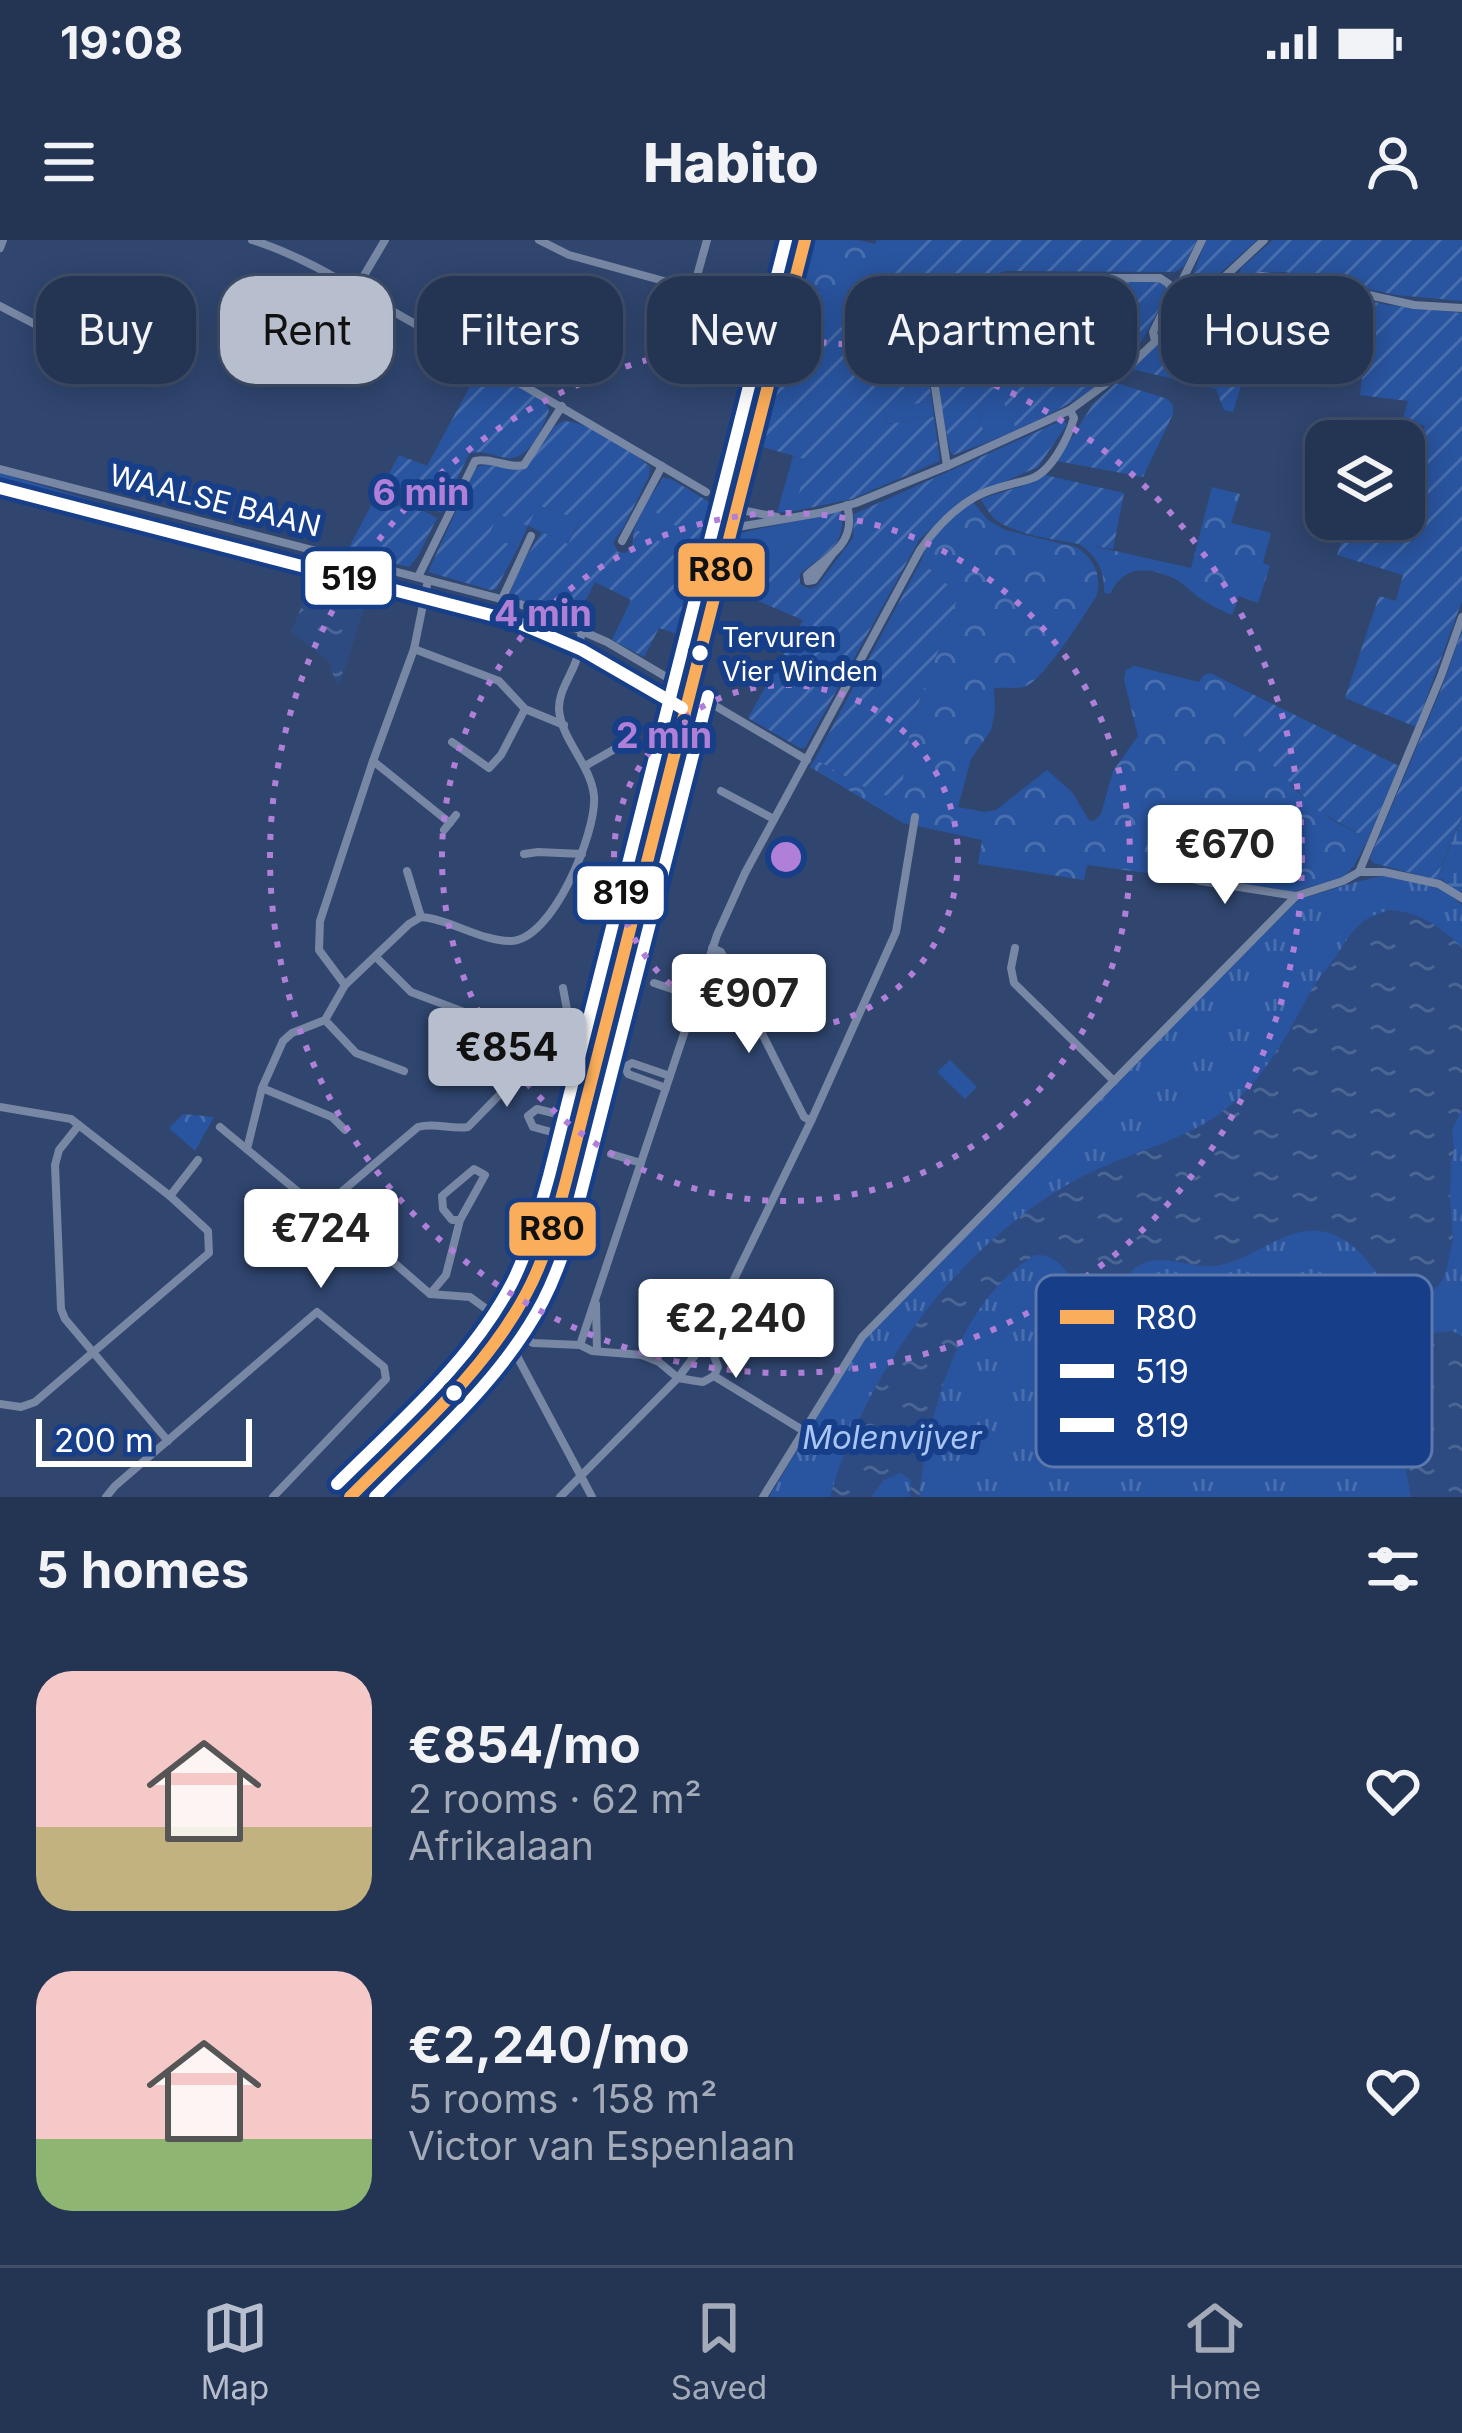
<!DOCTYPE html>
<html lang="en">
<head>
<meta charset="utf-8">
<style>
	:root { --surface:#243453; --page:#303f5d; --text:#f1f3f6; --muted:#a3aab8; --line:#414f6a; --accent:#b7becd }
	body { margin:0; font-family:Inter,sans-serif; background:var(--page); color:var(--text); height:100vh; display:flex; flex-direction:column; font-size:45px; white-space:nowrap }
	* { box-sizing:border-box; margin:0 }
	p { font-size:39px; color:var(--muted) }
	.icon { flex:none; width:66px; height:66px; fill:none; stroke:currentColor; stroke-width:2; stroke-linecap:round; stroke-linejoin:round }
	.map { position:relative; height:1257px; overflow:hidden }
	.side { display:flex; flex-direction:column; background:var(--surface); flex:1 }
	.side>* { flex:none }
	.banner { position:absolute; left:36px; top:36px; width:1392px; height:108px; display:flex; gap:24px }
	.buttons { position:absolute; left:1305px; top:180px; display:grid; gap:24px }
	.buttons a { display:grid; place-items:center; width:120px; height:120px; border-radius:24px; background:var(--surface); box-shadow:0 6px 30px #0003,0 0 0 3px var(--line); font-size:60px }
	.scale { position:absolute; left:36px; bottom:30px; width:216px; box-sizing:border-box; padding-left:12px; border:6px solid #fff; border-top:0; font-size:33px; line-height:42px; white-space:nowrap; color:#fff; -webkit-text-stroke:9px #163e89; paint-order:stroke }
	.price { position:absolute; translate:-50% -102px; padding:0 27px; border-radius:12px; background:#fff; color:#222; font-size:39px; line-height:78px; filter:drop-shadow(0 3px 6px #0008) }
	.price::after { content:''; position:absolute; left:50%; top:72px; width:36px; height:27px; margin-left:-18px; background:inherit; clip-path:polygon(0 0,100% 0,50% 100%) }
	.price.active { background:var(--accent); color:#111 }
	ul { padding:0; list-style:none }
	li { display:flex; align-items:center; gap:36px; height:300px; padding:0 36px }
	li span { display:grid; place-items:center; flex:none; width:336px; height:240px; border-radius:36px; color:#555 }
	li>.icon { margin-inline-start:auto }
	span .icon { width:144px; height:144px; fill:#fffc; stroke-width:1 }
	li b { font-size:51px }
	h2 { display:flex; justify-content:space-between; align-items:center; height:144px; padding:0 36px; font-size:51px }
	.pill { padding:0 42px; border-radius:36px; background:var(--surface); box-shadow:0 6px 30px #0003,0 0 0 3px var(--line); font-size:42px; line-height:108px }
	.pill.active { background:var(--accent); color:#111 }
	.status { display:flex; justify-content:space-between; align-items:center; height:84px; padding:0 60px; background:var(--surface); direction:ltr }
	.status svg { height:33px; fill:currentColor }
	header { display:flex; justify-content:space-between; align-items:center; height:156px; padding:0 36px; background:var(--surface); font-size:54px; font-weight:800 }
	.dock { display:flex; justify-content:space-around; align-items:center; height:168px; border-top:3px solid var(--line); background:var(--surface); font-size:33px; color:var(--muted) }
	.dock a { display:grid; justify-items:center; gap:6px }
	.dock .active { color:var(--accent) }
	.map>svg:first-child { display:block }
	.grass { fill:#29549f }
	.forest { fill:url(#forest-crowns) }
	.wetland { fill:url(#wetland-marsh) }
	.park { fill:url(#park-tufts) }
	.garden { fill:url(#garden-furrows) }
	.water { fill:url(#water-ripples) }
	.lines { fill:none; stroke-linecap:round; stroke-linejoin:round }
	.stream { stroke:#2d4b81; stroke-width:3 }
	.minor { stroke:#7787a4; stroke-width:8 }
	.major { stroke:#7686a2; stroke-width:9 }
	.bus-1-casing { stroke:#163e89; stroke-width:21 }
	.bus-2-casing { stroke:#163e89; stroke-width:21 }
	.bus-3-casing { stroke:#163e89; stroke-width:21 }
	.bus-1 { stroke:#faad5a; stroke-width:12 }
	.bus-2 { stroke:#fff; stroke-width:12 }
	.bus-3 { stroke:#fff; stroke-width:12 }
	.ring { fill:none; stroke:#b080d9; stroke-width:6; stroke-dasharray:6 12 }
	.bus-dot { fill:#fff; stroke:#163e89; stroke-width:4.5 }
	.labels { text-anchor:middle; stroke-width:12; stroke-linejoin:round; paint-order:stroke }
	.bus-label { font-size:27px; fill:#fff; stroke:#163e89; text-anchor:start }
	.street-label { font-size:30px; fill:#fff; stroke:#163e89 }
	.water-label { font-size:33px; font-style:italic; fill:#a9c5f6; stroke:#163e89 }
	.key { fill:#163e89; stroke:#5c78ac; stroke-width:3 }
	.key-label { font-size:33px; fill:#fff }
	.centre { fill:#b080d9; stroke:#163e89; stroke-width:6 }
	.ring-label { font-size:36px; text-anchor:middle; font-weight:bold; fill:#b080d9; stroke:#163e89; stroke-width:12; stroke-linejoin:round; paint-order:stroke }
	.line-badge { stroke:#163e89; stroke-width:4.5 }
	.pale-badge-label { font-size:33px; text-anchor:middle; font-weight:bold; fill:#111 }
</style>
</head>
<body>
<div class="status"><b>19:08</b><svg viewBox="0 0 49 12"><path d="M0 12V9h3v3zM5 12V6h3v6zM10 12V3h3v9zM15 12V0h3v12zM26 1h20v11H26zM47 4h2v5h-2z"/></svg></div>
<header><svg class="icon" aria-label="menu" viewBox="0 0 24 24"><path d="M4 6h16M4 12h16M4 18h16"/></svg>Habito<svg class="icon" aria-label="person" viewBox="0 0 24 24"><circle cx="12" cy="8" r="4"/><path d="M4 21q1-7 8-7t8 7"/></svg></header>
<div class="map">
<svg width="1462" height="1257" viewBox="0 0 1462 1257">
	<defs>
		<pattern id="forest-crowns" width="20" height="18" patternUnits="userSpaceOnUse" patternTransform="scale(3)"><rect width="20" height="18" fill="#29549f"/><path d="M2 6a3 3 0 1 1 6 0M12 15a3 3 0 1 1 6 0" fill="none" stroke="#496ead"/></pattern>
		<pattern id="wetland-marsh" width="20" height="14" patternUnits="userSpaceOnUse" patternTransform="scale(3)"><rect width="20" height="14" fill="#29549f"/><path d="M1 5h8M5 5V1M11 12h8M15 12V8" fill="none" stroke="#496ead"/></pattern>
		<pattern id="park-tufts" width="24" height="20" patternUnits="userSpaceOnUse" patternTransform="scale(3)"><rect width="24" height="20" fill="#29549f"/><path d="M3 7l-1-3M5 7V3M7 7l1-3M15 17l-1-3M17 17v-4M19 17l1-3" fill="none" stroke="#496ead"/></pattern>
		<pattern id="garden-furrows" width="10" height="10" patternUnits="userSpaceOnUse" patternTransform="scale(3)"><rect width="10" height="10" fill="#29549f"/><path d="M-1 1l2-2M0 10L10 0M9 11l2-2" fill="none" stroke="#496ead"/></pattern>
		<pattern id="water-ripples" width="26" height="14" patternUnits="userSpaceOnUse" patternTransform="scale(3)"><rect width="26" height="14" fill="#2d4b81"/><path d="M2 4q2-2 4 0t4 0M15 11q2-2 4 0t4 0" fill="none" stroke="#4c6694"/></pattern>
	</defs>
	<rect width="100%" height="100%" fill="#30466f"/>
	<!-- grass -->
	<g class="grass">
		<path d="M802 41 870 73 868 95 793 75Z"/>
		<path d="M480 43 508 60 479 114 450 98Z"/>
		<path d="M527 67 559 83 527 141 496 124Z"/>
		<path d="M1002 156 1017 190 988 202 975 169Z"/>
		<path d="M932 161 934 177 887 184 884 168Z"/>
		<path d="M793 216 809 220 794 271 777 273Z"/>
		<path d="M537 265 580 279 568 304 528 286 518 308 488 295 498 274Z"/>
		<path d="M645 265 683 290 674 309 634 289Z"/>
		<path d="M813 277 807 290 768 322 744 355 720 356 733 308 740 293Z"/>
		<path d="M950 820 977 847 965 859 937 832Z"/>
	</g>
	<!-- forest -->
	<g class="forest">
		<path d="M812 0H858L875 4 877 0H908C884 21 863 39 870 73L802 41Z"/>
		<path d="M0 233 107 265 106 270 14 252 0 241Z"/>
		<path d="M1212 247 1240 254 1231 283 1271 293 1263 323 1270 326 1258 363 1239 356 1232 375C1223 371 1214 367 1206 362 1195 356 1186 345 1175 339 1147 326 1124 325 1110 354L1104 353C1105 330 1096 313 1075 302L1191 328Z"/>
		<path d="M973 262 988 280 1005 290 1076 307C1094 317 1103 338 1096 357 1084 375 1043 442 1024 447 1015 449 1003 447 994 448L995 471 991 490 971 519 958 567 985 572 996 570 1047 530 1072 552 1089 580 1094 581 1101 574 1113 531 1138 496 1124 440 1126 430 1134 426 1199 442 1204 435 1210 433 1236 446 1233 458 1294 549 1332 580 1368 599 1354 626 1343 637 1292 652 1087 625 1084 640 978 624 982 600 903 583 810 527 815 519 860 545 900 560 911 483 959 355 921 321C928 296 952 275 973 262Z"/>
		<path d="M666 491 672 496 641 611 632 609 611 645Z"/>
		<path d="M183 874 214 877 195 911 169 888Z"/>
	</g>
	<!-- wetland -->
	<path class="wetland" d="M1462 577V656L1438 636Z"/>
	<!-- park -->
	<path class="park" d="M1386 635 1445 650 1462 665V1257H769L864 1099 1298 660 1356 642Z"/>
	<!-- garden -->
	<g class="garden">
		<path d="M908 0H1197L1184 26 1175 32 1005 31 969 44 951 59 936 78 930 93 926 123 932 161 884 169 887 184 934 177 940 221 852 259 794 271 808 220 759 206 793 75 867 94C869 81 866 68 868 55 869 30 891 15 908 0Z"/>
		<path d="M1206 0H1257L1167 81 1194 32Z"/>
		<path d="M1273 0H1462V61L1396 55 1285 32 1239 34 1241 28Z"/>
		<path d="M1001 42H1160L1166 47 1167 55C1156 73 1147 95 1134 112 1104 148 1059 170 1017 190L1001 157 975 169 988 202 953 215 950 211C938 143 911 65 1001 42Z"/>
		<path d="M1261 42H1287L1388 65 1462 73V361L1416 487 1345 458 1379 356 1396 361 1403 335 1337 315 1350 279H1404V218L1415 221 1425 186 1403 179 1408 161 1360 155 1363 131 1249 119 1233 172 1224 170 1216 149 1131 129 1197 69 1227 54Z"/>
		<path d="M482 124 545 162 549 170C543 188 529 221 507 218 492 216 483 209 469 214L441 273 406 255 399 246 386 239 399 215 427 226Z"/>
		<path d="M1116 143 1168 159 1173 165V174L1143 237 1057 221 1093 164Z"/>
		<path d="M1063 180 1067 184 1038 227 962 260 919 300 805 508H800L748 478 803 380 744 355 768 322 807 290 813 277 841 271C848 305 824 314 800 334V344L810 349 817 346 853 298 854 274Z"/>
		<path d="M564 181C593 184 629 207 650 227L649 236 623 288 613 302 618 312 625 313 632 308 634 289 674 308 682 290 645 265 663 238 671 239 721 269 723 286 694 400 659 388 644 417 612 400 631 360 595 342 575 381 514 357 510 353C517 331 529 312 542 292L568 304 580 280 538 265 528 286 498 274 489 295 518 308 496 349 490 350 428 332 476 228C491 219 509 234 525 229L555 186Z"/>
		<path d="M1045 235 1124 253 1113 309C1080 303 1027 299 999 282 991 277 986 268 981 259L1035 242Z"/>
		<path d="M380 249 393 255 391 262 403 268 406 262 437 278 418 316 409 327 346 313Z"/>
		<path d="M921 321 959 355 911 483 900 561 860 545 815 519Z"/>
		<path d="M1462 390V576L1438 635 1442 639 1437 640 1373 623 1370 618 1444 442Z"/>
		<path d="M1236 446 1399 526 1368 599 1317 570 1244 496 1234 480 1233 458Z"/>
	</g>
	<!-- water -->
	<g class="water">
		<path d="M358 347 368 356 340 444 336 443 329 422 291 392 308 351Z"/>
		<path d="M1388 670C1419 671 1439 686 1462 707V869L1452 890 1454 911 1451 922 1450 959 1453 1000 1445 1036 1438 1046 1421 1058 1408 1063 1400 1061C1377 1038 1361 1000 1325 992 1287 984 1256 1018 1220 1025 1194 1031 1162 1011 1138 1026 1121 1036 1124 1060 1119 1077L1108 1082C1074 1069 1075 1013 1035 1015 957 1062 929 1173 919 1257H910L911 1240 900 1233 884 1240 871 1257H830C866 1128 965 997 1085 935 1137 909 1196 899 1239 858 1269 829 1291 789 1310 752 1318 739 1329 726 1336 716 1344 704 1351 691 1364 681 1372 675 1379 674 1388 670Z"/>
		<path d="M1452 1091 1462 1096V1257H1411L1404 1219 1397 1129C1406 1100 1423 1093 1452 1091Z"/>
	</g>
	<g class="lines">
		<!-- stream -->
		<g class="stream">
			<path d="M722 301 725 291"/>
			<path d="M717 321 721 307"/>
			<path d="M711 344 716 327"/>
			<path d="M722 354 736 301"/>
			<path d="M708 358 710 348"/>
			<path d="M704 371 707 362"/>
			<path d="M717 373 721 359"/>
			<path d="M698 394 703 378"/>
		</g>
		<!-- minor -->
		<g class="minor">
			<path d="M252 0C313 19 362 55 417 85 514 139 610 196 706 252"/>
			<path d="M539 0 569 15 693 49"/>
			<path d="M0 8 3 0"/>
			<path d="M1181 43 1202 0"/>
			<path d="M1214 47H1230L1261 36 1305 41 1414 65 1462 68"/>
			<path d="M356 49 385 0"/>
			<path d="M0 66 73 104"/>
			<path d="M649 89 680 97 707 0"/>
			<path d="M947 226 931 121 934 97 941 81 967 52 982 43 1002 38H1160L1169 44 1172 53 1153 92 1155 101"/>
			<path d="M0 229 520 364 607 402 807 520"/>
			<path d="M736 269 777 277"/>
			<path d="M732 288 819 273 856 263 947 226 1070 170 1126 129 1264 0"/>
			<path d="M622 301 662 226"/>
			<path d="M834 312 814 340 808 341 807 335C832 313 857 303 847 265"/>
			<path d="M418 337 475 221C491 217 508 229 524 225L562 166"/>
			<path d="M502 359 531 296"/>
			<path d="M414 409 499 441 525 469 564 485"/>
			<path d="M452 502 489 528 501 515 525 469"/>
			<path d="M373 521 450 583"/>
			<path d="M585 526 620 506 629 491"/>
			<path d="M721 551 774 579"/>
			<path d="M444 590 456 575"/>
			<path d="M524 614 538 612 582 614"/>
			<path d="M407 631 421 677"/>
			<path d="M1162 631 1200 641 1296 656 1343 641 1359 632H1384L1439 644 1462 658"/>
			<path d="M1359 632 1441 436 1462 377"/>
			<path d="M712 708 721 712 804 877 811 881"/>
			<path d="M1015 708 1011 728 1014 743 1114 841"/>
			<path d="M376 717 411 752 464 772"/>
			<path d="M654 743 696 757"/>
			<path d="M345 745 319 710 320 681 373 521 414 409 428 340"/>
			<path d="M325 780 356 813 404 831"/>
			<path d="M262 848 332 877 345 890"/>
			<path d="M666 848 628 834 625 827 632 823 670 836"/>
			<path d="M0 867 71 879 170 956 208 991 209 1013 35 1162 21 1167 0 1164"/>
			<path d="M79 885 59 910 55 925 61 1069 65 1079 168 1201"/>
			<path d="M220 887 302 955 376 1007 430 1054 470 1057 533 1103 580 1105 592 1111 642 1115 659 1122 678 1138 696 1141 703 1142 714 1136 718 1127 713 1113 701 1107"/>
			<path d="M577 899 533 887 528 876 537 869 581 880"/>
			<path d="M247 909 262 848 283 801 292 793 325 780 345 745 409 684 421 677 429 678C456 683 483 701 510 701 552 702 597 592 594 556 591 525 562 501 559 470 558 451 572 435 577 418 580 409 580 399 582 390"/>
			<path d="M611 914 641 923"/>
			<path d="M170 956 198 920"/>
			<path d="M326 973 333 959 418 887C435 882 451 890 468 887L554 799 568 775 563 748"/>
			<path d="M430 1054 446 1035 460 980 485 935 474 929 442 956 443 969 452 980H460"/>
			<path d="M596 1064 597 1111"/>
			<path d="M522 1096 516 1106 518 1118 592 1257"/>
			<path d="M580 1105 717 695 745 633 920 310C935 289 952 270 975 257 993 247 1011 245 1030 239 1051 233 1068 198 1074 178L1070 170"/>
			<path d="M714 1136 804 1191"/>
			<path d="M106 1257 115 1246 317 1072 384 1127 386 1139 273 1257"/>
			<path d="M560 1257 678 1138 701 1107 811 881 896 692 915 577"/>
			<path d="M763 1257 862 1097 1296 656"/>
		</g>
		<!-- major -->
		<path class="major" d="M350 1257C409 1196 488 1128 527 1053 551 1005 563 954 576 902L805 0"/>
		<!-- bus-1 casing -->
		<g class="bus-1-casing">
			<path id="bus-1" d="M350 1257C412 1194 484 1133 526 1054 545 1019 556 979 566 941L805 0"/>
		</g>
		<!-- bus-2 casing -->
		<g class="bus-2-casing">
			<g id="bus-2">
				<path d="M0 248 514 381 582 410 682 468"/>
				<path d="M375 1257C435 1196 503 1138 543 1061 560 1028 570 993 580 957L708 456"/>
			</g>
		</g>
		<!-- bus-3 casing -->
		<g class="bus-3-casing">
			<path id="bus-3" d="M337 1244C399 1182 472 1121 513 1041 529 1008 539 972 549 936L786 0"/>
		</g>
		<!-- bus-1 -->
		<use href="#bus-1" class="bus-1"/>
		<!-- bus-2 -->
		<use href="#bus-2" class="bus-2"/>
		<!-- bus-3 -->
		<use href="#bus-3" class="bus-3"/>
	</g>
	<!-- distance rings -->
	<g class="ring">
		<circle cx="786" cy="617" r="172"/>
		<circle cx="786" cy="617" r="344"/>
		<circle cx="786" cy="617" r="516"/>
	</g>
	<!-- markers -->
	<g class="bus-dot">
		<circle cx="700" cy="413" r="10"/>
		<circle cx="454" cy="1153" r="10"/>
	</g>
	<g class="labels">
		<!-- bus labels -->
		<g class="bus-label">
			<text x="722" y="407">Tervuren<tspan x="722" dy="34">Vier Winden</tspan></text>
		</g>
		<!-- street labels -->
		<g class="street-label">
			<text transform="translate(215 261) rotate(14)" y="10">WAALSE BAAN</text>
		</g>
		<!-- water labels -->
		<g class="water-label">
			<text x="892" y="1209">Molenvijver</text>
		</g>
	</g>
	<!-- legend -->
	<rect x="1036" y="1035" width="396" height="192" rx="18" class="key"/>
	<rect x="1060" y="1070" width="54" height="14" fill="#faad5a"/>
	<rect x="1060" y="1124" width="54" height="14" fill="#fff"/>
	<rect x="1060" y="1178" width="54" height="14" fill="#fff"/>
	<g class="key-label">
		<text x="1135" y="1089">R80</text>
		<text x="1135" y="1143">519</text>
		<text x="1135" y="1197">819</text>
	</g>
	<circle cx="786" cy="617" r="18" class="centre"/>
	<g class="ring-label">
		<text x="421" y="265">6 min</text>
		<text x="543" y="386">4 min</text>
		<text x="664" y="508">2 min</text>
	</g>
	<g class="line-badge">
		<rect x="676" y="301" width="91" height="58" rx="12" fill="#faad5a"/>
		<rect x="303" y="309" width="91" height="58" rx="12" fill="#fff"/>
		<rect x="575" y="624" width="91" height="58" rx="12" fill="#fff"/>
		<rect x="507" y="960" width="91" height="58" rx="12" fill="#faad5a"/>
	</g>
	<g class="pale-badge-label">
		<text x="721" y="341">R80</text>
		<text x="349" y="350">519</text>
		<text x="621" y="664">819</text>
		<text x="552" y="1000">R80</text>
	</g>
</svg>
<div class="buttons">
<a><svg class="icon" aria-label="layers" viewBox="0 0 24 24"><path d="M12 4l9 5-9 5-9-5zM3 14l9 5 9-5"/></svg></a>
</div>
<div class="scale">200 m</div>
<b class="price" style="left:1225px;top:667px">€670</b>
<b class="price" style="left:749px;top:816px">€907</b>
<b class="price active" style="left:507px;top:870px">€854</b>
<b class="price" style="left:321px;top:1051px">€724</b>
<b class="price" style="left:736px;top:1141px">€2,240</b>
<div class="banner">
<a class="pill">Buy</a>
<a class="pill active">Rent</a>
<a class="pill">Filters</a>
<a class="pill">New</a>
<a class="pill">Apartment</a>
<a class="pill">House</a>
</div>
</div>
<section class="side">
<h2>5 homes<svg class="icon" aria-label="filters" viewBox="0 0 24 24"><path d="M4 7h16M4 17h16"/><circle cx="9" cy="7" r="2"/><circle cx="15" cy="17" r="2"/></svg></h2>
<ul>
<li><span style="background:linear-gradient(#f6c9c9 65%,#c2b280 0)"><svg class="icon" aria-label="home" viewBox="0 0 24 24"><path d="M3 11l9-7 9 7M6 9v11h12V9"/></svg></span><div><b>€854/mo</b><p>2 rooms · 62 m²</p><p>Afrikalaan</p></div><svg class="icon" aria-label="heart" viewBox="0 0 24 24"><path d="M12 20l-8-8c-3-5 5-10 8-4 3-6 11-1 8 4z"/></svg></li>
<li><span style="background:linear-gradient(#f6c9c9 70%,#8fb573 0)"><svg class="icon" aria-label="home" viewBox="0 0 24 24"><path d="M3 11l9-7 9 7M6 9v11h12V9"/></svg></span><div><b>€2,240/mo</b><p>5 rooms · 158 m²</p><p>Victor van Espenlaan</p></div><svg class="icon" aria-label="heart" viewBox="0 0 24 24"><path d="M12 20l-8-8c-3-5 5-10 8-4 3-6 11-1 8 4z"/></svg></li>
</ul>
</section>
<nav class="dock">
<a class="active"><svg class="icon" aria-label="map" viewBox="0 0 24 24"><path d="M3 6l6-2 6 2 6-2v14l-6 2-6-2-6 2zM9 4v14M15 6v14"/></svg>Map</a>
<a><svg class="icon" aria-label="saved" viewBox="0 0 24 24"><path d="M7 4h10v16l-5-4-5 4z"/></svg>Saved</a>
<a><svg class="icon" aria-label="home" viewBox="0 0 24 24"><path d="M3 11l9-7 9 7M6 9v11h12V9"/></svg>Home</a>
</nav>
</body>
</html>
